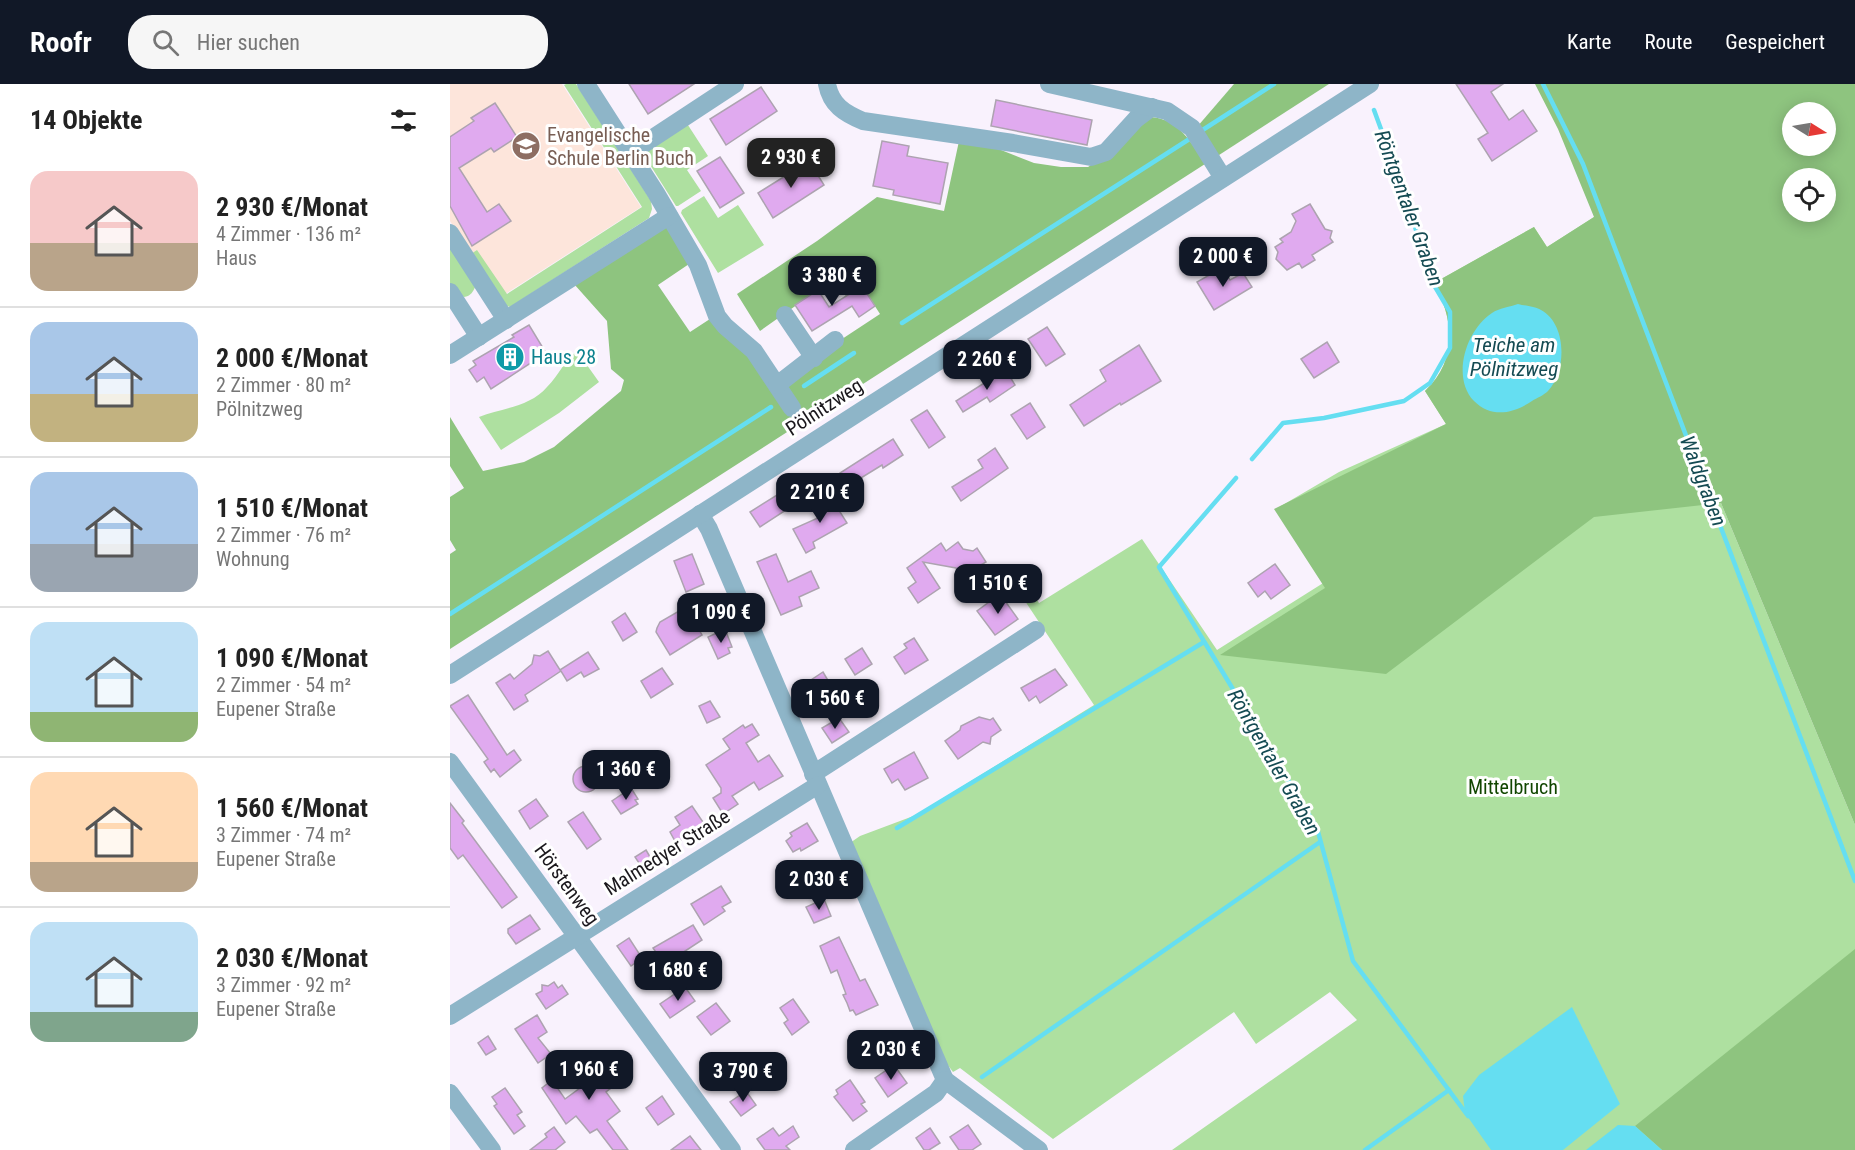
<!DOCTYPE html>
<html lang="de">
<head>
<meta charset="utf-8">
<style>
	:root { --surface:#fff; --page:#f6f6f6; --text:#222; --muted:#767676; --line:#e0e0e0; --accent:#111827 }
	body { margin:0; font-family:"Roboto Condensed",sans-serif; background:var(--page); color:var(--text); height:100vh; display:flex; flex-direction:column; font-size:22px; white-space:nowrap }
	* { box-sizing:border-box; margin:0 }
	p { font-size:20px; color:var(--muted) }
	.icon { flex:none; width:33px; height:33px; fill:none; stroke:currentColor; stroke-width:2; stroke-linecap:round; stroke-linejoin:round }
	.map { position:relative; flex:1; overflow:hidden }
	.sheet { display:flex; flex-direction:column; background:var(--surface); width:450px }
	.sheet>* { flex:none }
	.needle { width:39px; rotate:101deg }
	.controls { position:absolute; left:1332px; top:18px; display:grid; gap:12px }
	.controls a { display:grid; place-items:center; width:54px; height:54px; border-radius:50%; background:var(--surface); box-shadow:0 3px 15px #0003; font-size:30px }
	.price { position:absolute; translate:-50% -51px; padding:0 14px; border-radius:12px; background:var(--accent); color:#fff; font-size:20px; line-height:39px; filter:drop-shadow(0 2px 3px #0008) }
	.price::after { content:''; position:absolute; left:50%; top:36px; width:18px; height:14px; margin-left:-9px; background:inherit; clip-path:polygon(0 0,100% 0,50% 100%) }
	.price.selected { background:#222; color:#fff }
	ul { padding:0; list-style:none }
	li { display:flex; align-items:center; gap:18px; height:150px; padding:0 30px }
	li+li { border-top:2px solid var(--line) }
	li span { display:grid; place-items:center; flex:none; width:168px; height:120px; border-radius:18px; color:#555 }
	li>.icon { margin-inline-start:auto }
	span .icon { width:72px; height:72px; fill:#fffc; stroke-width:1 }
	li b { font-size:26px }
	h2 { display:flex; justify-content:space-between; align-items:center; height:72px; padding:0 30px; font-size:26px }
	header { display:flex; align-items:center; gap:36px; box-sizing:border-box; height:84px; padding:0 30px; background:var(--accent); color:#fff }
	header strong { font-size:28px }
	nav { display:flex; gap:33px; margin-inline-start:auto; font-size:21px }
	.search { width:420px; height:54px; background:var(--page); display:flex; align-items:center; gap:15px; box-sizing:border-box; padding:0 21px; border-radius:24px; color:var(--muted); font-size:22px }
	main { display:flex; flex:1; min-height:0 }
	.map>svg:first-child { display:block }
	.education { fill:#fde5db }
	.green { fill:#aee0a0 }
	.forest { fill:#8ec47f; fill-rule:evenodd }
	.water { fill:#65def1 }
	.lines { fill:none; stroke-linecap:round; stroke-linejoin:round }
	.stream { stroke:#65def1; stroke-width:4.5 }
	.building { fill:#e0aaef; stroke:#ada3b0; stroke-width:1.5 }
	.minor { stroke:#8eb5c8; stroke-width:18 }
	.labels { text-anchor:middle; stroke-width:6; stroke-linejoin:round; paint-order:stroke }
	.education-label { font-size:20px; fill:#785e54; stroke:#fff; text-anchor:start }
	.culture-label { font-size:20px; fill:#0d838f; stroke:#fff; text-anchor:start }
	.street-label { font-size:20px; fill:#1a171c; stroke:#fff }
	.park-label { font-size:20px; fill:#114600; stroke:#fff }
	.water-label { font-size:21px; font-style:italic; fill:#154b53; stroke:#fff }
</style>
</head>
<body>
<header>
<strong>Roofr</strong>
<div class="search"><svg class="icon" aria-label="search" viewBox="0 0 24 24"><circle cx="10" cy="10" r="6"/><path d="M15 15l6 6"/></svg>Hier suchen</div>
<nav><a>Karte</a><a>Route</a><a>Gespeichert</a></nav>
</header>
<main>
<section class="sheet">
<h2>14 Objekte<svg class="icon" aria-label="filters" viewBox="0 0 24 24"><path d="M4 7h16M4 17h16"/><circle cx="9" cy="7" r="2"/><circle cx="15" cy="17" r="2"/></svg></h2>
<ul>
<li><span style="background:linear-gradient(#f6c9c9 60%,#b9a48a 0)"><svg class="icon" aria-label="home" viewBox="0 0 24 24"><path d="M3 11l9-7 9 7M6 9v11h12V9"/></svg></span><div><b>2 930 €/Monat</b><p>4 Zimmer · 136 m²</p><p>Haus</p></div></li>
<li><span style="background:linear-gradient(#a9c7e8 60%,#c2b280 0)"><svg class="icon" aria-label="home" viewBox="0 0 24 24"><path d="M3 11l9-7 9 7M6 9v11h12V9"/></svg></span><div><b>2 000 €/Monat</b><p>2 Zimmer · 80 m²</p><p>Pölnitzweg</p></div></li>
<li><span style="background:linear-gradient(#a9c7e8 60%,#9aa5b1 0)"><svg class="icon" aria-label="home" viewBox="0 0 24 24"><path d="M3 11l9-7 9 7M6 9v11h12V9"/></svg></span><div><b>1 510 €/Monat</b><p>2 Zimmer · 76 m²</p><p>Wohnung</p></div></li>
<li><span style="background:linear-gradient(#bfe0f5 75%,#8fb573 0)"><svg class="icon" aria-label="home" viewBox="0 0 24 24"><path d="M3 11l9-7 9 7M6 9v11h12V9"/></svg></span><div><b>1 090 €/Monat</b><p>2 Zimmer · 54 m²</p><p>Eupener Straße</p></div></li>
<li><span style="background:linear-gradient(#ffd9b3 75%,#b9a48a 0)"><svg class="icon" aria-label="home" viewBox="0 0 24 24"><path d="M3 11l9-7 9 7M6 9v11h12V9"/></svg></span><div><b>1 560 €/Monat</b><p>3 Zimmer · 74 m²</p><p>Eupener Straße</p></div></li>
<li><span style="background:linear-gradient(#bfe0f5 75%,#7fa58c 0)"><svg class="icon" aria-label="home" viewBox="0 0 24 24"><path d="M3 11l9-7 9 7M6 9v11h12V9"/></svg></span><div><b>2 030 €/Monat</b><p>3 Zimmer · 92 m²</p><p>Eupener Straße</p></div></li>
</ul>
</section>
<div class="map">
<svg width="1405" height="1066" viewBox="0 0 1405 1066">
	<rect width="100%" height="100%" fill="#f9f2fd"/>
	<!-- education -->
	<path class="education" d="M0 0H112L191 123 49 214 0 137Z"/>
	<!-- green -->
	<g class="green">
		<path d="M116 0H126L201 117 202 125 199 134 60 223 57 222 21 170 27 166 57 210 192 123 114 1Z"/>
		<path d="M236 38 258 72 237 86 251 107 228 122H226L192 68Z"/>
		<path d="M254 112 268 134 288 121 314 161 268 189 231 129 232 126Z"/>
		<path d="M1144 133 1252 421 1271 419 1405 741V1066H722L907 936 880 908 806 960 784 928 603 1055 510 984 503 988 491 972 397 761 410 752 466 731 644 621 575 517 583 509 589 519 692 455 767 566 878 496 831 422 889 388 996 340 975 307C1008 276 1004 236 984 199L1084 143 1097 163Z"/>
		<path d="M0 157 26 201C23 208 21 212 14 213L0 202Z"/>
		<path d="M127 267 149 298 109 329 51 366 29 333C52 324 80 323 97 303 109 291 114 277 127 267Z"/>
	</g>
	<!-- forest -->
	<g class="forest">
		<path d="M784 0H879L766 73 747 43Z"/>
		<path d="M1085 0H1405V741L1271 419 1144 433 936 590 770 571 875 504 824 425 996 340 975 307C1008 276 1004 235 984 199L1084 143 1097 163 1144 133 1108 45ZM1342 28H1376V62H1342ZM1342 94H1376V128H1342Z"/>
		<path d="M700 33C728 34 742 59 755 80L357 336 334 302 389 257 430 230 412 202 396 212 385 202 368 206 310 247 287 210 367 157 427 113 494 127 509 57 541 62 584 79 611 83H638L661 68Z"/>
		<path d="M212 141 222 146 242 178 208 201 240 248 263 233 302 273 348 341 0 565V470L6 466 0 456V413L14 404 0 382V333L33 387 74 378 104 363 171 307 174 296 161 285 157 237 124 200Z"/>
		<path d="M1405 865V1066H1212L1185 1042Z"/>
	</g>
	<!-- water -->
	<g class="water">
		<path d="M1068 220C1075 222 1085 222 1091 226 1117 240 1117 287 1098 307 1094 311 1087 314 1082 317 1064 329 1042 335 1024 317 1001 293 1016 246 1042 229 1049 224 1060 223 1068 220Z"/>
		<path d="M1122 923 1170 1020 1113 1066H1041L1015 1029 1013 1012 1029 991Z"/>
		<path d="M1168 1041 1185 1042 1212 1066H1136Z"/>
	</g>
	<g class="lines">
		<!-- stream -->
		<g class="stream">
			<path d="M1093 0 1133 80 1405 797"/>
			<path d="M748 49 824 0"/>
			<path d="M452 239 741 54"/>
			<path d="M354 302 404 269"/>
			<path d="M802 375 833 339 874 334 954 317 980 299 1000 264V228L981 196 957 116 924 26"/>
			<path d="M786 394 709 483 867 744 903 877 1018 1032"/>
			<path d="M0 530 321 323"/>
			<path d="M447 744 754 558"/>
			<path d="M532 993 870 758"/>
			<path d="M915 1066 999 1006"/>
		</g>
	</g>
	<!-- building -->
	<g class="building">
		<path d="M179 0H244L198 30Z"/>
		<path d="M1006 0H1053L1041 8 1059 36 1073 26 1087 47 1042 77 1028 55 1038 49Z"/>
		<path d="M311 3 327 27 276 61 260 35Z"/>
		<path d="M546 16 642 36 637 61 541 42Z"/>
		<path d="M45 19 67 53 44 68 41 64 9 84 37 128 49 120 61 137 22 162 0 122V53L24 37 21 34Z"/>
		<path d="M432 57 459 62 457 72 498 79 490 120 443 111 444 106 423 102Z"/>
		<path d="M270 73 294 109 270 124 247 87Z"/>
		<path d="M359 77 374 101 323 134 308 109Z"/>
		<path d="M860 120 875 145 882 147 880 154 883 158 862 171 865 176 852 184 849 179 837 186 826 175 828 168 825 163 833 158 830 155 841 148 846 137 842 130Z"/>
		<path d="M768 186 773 194 777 191 780 196 793 189 802 203 764 226 747 198Z"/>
		<path d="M412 202 425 222 409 233 402 222 362 247 345 221 368 206 379 223Z"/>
		<path d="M79 241 96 269 41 305 34 293 27 298 19 286 26 281 23 277 64 253 62 251Z"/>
		<path d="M597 243 615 270 596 282 578 255Z"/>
		<path d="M877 258 889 278 864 294 851 275Z"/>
		<path d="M689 261 711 297 671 321 670 319 634 342 620 321 656 297 650 286Z"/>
		<path d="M553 287 557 292 559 291 565 301 540 318 537 313 513 328 506 317Z"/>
		<path d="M580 319 595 343 577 355 561 331Z"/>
		<path d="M477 326 495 353 479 364 461 336Z"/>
		<path d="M443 355 453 371 433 384 432 381 398 402 390 389Z"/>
		<path d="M545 364 558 384 511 417 502 403 533 384 528 376Z"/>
		<path d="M327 411 336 426 310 443 300 428Z"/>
		<path d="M376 413 382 422 385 420 397 439 363 458 365 464 356 469 343 445 368 434 361 423Z"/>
		<path d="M508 458 513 465 523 467 527 464 536 478 512 492 506 484 473 478 490 504 468 519 458 504 466 498 457 484 491 459 496 467Z"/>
		<path d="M242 470 254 500 236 508 224 477Z"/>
		<path d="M326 470 338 498 361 487 369 504 349 513 352 522 331 531 307 478Z"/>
		<path d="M825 480 840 501 821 515 815 507 808 513 798 499Z"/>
		<path d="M550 510 568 535 545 551 527 527Z"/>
		<path d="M236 523 252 551 220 571 206 548 207 544 210 538Z"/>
		<path d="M175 529 187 548 173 557 162 538Z"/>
		<path d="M275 545 282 563 278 564 280 569 268 575 258 553Z"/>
		<path d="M464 554 478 576 455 590 444 573 457 564 454 560Z"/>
		<path d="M412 564 422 580 405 591 395 575Z"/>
		<path d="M98 567 110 586 138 568 149 585 134 593 131 588 117 597 111 587 75 611 78 617 64 626 46 599 60 590 64 595 82 580 84 571 90 572Z"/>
		<path d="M212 584 223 600 201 614 191 597Z"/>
		<path d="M605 585 617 601 590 619 586 612 579 617 571 604Z"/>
		<path d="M373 588 383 605 366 616 355 600Z"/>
		<path d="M18 611 57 671 64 666 71 676 50 693 44 685 41 688 34 678 38 675 0 622Z"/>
		<path d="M260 617 270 633 257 639 249 622Z"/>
		<path d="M529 633 540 636 543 634 551 646 541 653 540 660 533 658 508 675 495 657 510 646 511 642Z"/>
		<path d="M389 634 399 648 382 659 372 644Z"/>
		<path d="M302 640 309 651 296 659 308 678 319 671 333 692 309 706 304 698 282 712 288 720 273 730 263 714 271 709V704L256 681 280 665 273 655 293 641 295 644Z"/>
		<path d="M464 668 478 694 455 706 448 695 442 699 434 685Z"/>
		<circle cx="136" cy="695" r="13"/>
		<path d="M181 704 188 715 185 716 188 720 171 730 162 717Z"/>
		<path d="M86 715 98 732 80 745 69 727Z"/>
		<path d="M0 719 14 737 12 739 67 813 52 824 13 771 8 775 0 764Z"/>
		<path d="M242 722 255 741 226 759 220 748 230 741 225 733Z"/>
		<path d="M133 728 151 755 137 765 118 738Z"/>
		<path d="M357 739 368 757 351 767 350 764 343 768 336 757 342 752 340 749Z"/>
		<path d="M196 766 203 778 193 785 185 773Z"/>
		<path d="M271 802 281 818 272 823 275 827 254 841 241 820Z"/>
		<path d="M374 815 381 832 364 839 356 823Z"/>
		<path d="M80 831 90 845 66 860 58 849V845Z"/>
		<path d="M243 841 252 856 223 875 220 872 212 877 203 864Z"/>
		<path d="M389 853 410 897 415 895 428 921 406 931 403 926 400 927 397 919 393 911 396 910 387 886 381 889 370 862Z"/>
		<path d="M179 854 192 874 181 882 167 862Z"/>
		<path d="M104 898 108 904 112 901 118 910 96 925 86 910 92 907V901L98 902Z"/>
		<path d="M235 903 245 917 220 934 210 920Z"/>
		<path d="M343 915 359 938 342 951 334 939 338 936 330 924Z"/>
		<path d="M266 919 280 937 261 951 247 933Z"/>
		<path d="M87 931 97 948 88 954 101 970 88 979 65 945Z"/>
		<path d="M38 952 46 965 36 971 28 959Z"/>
		<path d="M149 970 156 980 149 985 161 1004 156 1008 170 1027 157 1037 178 1066H163L147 1045 140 1049 126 1032 116 1040 92 1004 102 996 115 1015 134 1001 123 986 126 984 122 979 133 972 138 978Z"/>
		<path d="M444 981 457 999 438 1013 425 994Z"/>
		<path d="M400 996 415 1018 411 1020 417 1027 403 1037 384 1013 388 1010 386 1006Z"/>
		<path d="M55 1004 72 1028 67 1031 75 1042 64 1050 44 1022 47 1020 42 1013Z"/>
		<path d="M296 1007 306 1021 291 1032 280 1018Z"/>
		<path d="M212 1012 224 1030 208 1041 196 1024Z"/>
		<path d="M518 1041 531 1060 522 1066H509L500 1053Z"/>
		<path d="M343 1042 349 1053 336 1062 340 1066H315L307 1055 323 1044 329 1052Z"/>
		<path d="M104 1043 115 1058 105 1066H80L97 1053 95 1050Z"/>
		<path d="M480 1044 490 1059 479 1066H474L466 1054Z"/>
		<path d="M240 1052 251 1066H221Z"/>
	</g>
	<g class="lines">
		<!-- minor -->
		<g class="minor">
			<path d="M136 0 206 109 248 181 267 232 275 242 304 267 342 324"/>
			<path d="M377 0C381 21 394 29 413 37L563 59 641 73 656 68 686 35 702 23"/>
			<path d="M599 0 717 27 742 44 773 94"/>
			<path d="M180 69 285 0"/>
			<path d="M0 149 56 236"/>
			<path d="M0 208 29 253"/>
			<path d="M335 231 364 274"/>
			<path d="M0 271 219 132"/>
			<path d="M327 301 385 256"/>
			<path d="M250 430 259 445 495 996 589 1066"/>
			<path d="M0 591 920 0"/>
			<path d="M0 678 282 1066"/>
			<path d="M363 690 586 546"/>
			<path d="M0 932 368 701"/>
			<path d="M0 1009 42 1066"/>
			<path d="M404 1066 486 1009 495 996"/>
		</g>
	</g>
	<!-- icons -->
	<defs>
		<g id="school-disc" transform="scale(1.5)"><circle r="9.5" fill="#8d6e63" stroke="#fff"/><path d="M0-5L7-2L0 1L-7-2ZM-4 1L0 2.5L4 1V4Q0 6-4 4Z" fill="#fff"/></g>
		<g id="building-disc" transform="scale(1.5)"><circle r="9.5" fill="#0f9aa8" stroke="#fff"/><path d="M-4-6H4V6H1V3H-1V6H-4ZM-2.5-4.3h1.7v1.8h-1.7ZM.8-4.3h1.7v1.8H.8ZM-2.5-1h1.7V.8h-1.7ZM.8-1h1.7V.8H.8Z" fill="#fff"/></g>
	</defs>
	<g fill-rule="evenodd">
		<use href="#school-disc" x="76" y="62"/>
		<use href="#building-disc" x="60" y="273"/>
	</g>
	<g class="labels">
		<!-- education labels -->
		<g class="education-label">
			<text x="97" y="58">Evangelische<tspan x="97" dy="23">Schule Berlin Buch</tspan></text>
		</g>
		<!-- culture labels -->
		<g class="culture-label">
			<text x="81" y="280">Haus 28</text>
		</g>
		<!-- street labels -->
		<g class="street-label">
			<text transform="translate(374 323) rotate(-33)" y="7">Pölnitzweg</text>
			<text transform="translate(217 768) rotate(-32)" y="7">Malmedyer Straße</text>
			<text transform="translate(117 800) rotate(54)" y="7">Hörstenweg</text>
		</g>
		<!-- park labels -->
		<g class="park-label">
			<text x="1063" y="710">Mittelbruch</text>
		</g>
		<!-- water labels -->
		<g class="water-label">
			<text transform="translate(959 124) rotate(70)" y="7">Röntgentaler Graben</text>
			<text x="1064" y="268">Teiche am<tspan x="1064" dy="24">Pölnitzweg</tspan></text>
			<text transform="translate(1253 397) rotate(69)" y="7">Waldgraben</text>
			<text transform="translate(824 678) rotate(60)" y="7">Röntgentaler Graben</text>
		</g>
	</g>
</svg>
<div class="controls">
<a><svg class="needle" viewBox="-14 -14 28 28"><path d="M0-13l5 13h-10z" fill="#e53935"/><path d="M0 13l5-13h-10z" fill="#767676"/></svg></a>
<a><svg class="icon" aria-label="locate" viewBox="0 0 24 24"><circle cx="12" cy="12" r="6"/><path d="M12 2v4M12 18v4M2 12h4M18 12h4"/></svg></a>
</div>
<b class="price selected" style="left:341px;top:105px">2 930 €</b>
<b class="price" style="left:773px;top:204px">2 000 €</b>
<b class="price" style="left:382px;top:223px">3 380 €</b>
<b class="price" style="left:537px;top:307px">2 260 €</b>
<b class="price" style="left:370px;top:440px">2 210 €</b>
<b class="price" style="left:548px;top:531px">1 510 €</b>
<b class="price" style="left:271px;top:560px">1 090 €</b>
<b class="price" style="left:385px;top:646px">1 560 €</b>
<b class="price" style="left:176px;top:717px">1 360 €</b>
<b class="price" style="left:369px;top:827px">2 030 €</b>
<b class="price" style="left:228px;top:918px">1 680 €</b>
<b class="price" style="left:441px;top:997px">2 030 €</b>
<b class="price" style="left:139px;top:1017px">1 960 €</b>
<b class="price" style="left:293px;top:1019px">3 790 €</b>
</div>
</main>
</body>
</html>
